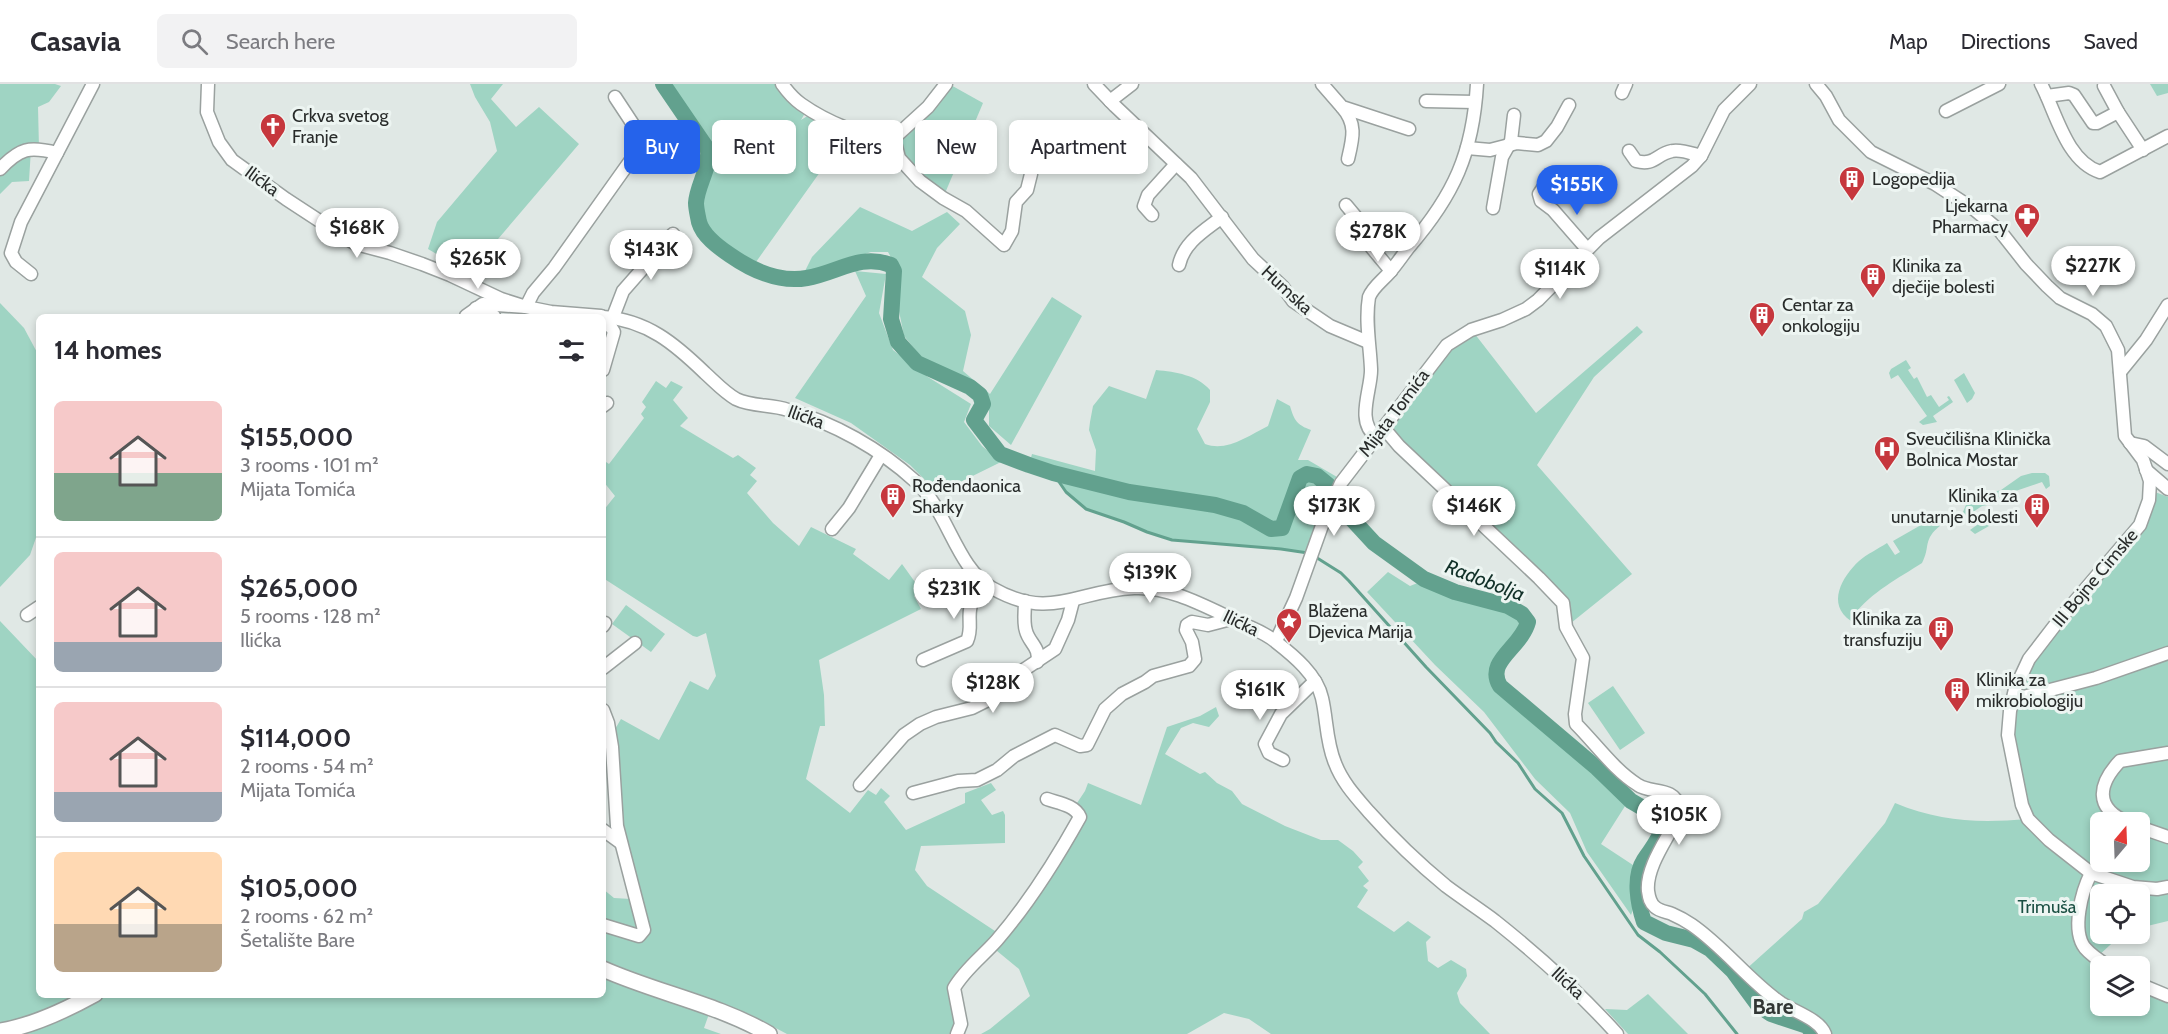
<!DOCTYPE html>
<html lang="en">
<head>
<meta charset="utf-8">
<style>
	:root { --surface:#fff; --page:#f2f2f3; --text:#2b2b33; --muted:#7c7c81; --line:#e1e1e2; --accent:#2563eb }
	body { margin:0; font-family:Cabin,sans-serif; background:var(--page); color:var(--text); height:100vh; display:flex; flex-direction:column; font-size:22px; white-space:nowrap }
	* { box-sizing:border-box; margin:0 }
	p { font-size:20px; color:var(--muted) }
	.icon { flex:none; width:33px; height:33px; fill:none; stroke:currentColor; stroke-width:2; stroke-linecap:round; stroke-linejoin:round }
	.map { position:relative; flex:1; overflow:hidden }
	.sheet { position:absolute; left:36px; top:230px; width:570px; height:684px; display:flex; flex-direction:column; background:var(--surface); border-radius:9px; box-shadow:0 3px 9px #0003 }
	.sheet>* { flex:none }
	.top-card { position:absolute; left:624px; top:36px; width:570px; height:54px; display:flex; gap:12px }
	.needle { width:39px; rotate:19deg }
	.controls { position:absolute; left:2090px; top:728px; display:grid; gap:12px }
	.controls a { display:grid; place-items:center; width:60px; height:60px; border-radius:9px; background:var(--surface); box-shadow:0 3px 9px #0003; font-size:30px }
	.price { position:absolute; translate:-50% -51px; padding:0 14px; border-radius:21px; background:#fff; color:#222; font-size:20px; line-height:39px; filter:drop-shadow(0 2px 3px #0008) }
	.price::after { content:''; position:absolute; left:50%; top:36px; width:18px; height:14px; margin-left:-9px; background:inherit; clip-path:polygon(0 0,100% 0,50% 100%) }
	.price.current { background:var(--accent); color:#fff }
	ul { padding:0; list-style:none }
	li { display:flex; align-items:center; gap:18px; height:150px; padding:0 18px }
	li+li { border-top:2px solid var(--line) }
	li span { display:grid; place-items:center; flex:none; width:168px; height:120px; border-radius:9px; color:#555 }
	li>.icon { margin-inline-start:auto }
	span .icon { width:72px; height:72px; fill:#fffc; stroke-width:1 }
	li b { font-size:26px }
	h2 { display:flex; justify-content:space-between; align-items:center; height:72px; padding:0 18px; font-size:26px }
	.tag { padding:0 21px; border-radius:9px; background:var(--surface); box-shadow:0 3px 9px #0003; font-size:21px; line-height:54px }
	.tag.current { background:var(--accent); color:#fff }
	header { display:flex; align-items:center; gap:36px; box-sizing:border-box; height:84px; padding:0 30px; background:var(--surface); border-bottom:2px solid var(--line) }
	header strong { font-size:28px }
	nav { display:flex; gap:33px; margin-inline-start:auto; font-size:21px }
	.search { width:420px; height:54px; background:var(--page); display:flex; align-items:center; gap:15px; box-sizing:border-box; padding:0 21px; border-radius:9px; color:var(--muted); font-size:22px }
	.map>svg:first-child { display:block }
	.green { fill:#9fd4c3; fill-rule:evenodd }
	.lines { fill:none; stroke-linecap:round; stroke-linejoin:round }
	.stream { stroke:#62a18e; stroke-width:3 }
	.river { stroke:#62a18e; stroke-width:16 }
	.minor-casing { stroke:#9aa19f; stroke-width:15 }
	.major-casing { stroke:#9aa19f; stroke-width:18 }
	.minor { stroke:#fff; stroke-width:12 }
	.major { stroke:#fff; stroke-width:15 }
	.labels { text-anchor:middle; stroke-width:6; stroke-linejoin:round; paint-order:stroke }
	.poi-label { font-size:18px; fill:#292c2b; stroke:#edf5f2; text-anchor:start }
	.street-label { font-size:18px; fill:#292c2b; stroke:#edf5f2 }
	.park-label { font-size:18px; fill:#1a4f42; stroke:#edf5f2 }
	.water-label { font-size:20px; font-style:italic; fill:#123129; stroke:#edf5f2 }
	.quarter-label { font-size:21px; font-weight:bold; fill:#313634; stroke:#edf5f2 }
</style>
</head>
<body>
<header>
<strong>Casavia</strong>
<div class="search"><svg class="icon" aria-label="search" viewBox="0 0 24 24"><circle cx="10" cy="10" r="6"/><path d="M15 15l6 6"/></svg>Search here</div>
<nav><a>Map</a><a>Directions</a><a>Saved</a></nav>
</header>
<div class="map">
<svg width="2168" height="950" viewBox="0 0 2168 950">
	<rect width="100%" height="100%" fill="#e0e8e5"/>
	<!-- green -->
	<g class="green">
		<path d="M0 0H55L61 2 49 18 38 23 39 64 31 65 29 97 12 98 0 110Z"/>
		<path d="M470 0H503L491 15 516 43 539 23 579 60 469 189 428 165 437 138 497 67 490 38 475 13Z"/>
		<path d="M663 0H780L805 29 801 36 814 28 850 46 751 185C721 165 688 148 700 107 704 93 709 80 708 66Z"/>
		<path d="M949 0 983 19 943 114 920 97 896 62 917 32Z"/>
		<path d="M2150 0H2168V9L2157 12Z"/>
		<path d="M860 123 912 147 947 128 960 140 937 164 922 193 965 227 971 251 963 287 990 310 1052 213 1082 232 1011 361 989 342V323L984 309 960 292 922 274 904 252 898 222 899 188 888 168H871L803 191 812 173Z"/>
		<path d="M855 187 886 190 879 229 893 266 928 293 971 320 964 338 982 362 1001 378 940 408 936 407 910 381 851 339 795 314 866 212Z"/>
		<path d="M0 219 24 244 39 272V445L30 471 0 503Z"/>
		<path d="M1637 242 1643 248 1594 293 1537 381 1632 490 1566 543 1564 524 1383 343 1423 291 1471 245 1536 329Z"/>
		<path d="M1906 276 1911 284 1908 286 1914 295 1917 293 1927 313 1931 311 1939 323 1949 316 1947 313 1949 312 1953 318 1933 332 1937 338 1923 341 1919 338 1927 332 1898 291 1891 295 1889 289 1891 285Z"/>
		<path d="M1156 286C1176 288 1197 291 1210 306V318L1197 345 1205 360C1227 368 1248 352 1268 342L1277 315 1290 322C1294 336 1297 341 1311 346L1298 376H1308L1337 393 1328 401 1333 408 1310 470 1281 465 1172 456 1147 448 1124 438 1086 425 1066 408 1053 389 1029 381 1032 370 1095 387 1096 366 1089 346 1090 338 1093 322 1109 302 1146 315Z"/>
		<path d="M1964 289 1975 309 1972 315 1967 319 1954 296Z"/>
		<path d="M656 297 666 304 671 297 683 303 673 316 688 334 680 342 733 374 738 371 756 384 750 391 757 397 747 409 773 439 799 462 811 443 856 465 853 470 889 496 902 480 920 505 914 512 921 525 819 576 824 611 825 642H820L806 695 850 729 868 706 876 711 881 704 890 712 884 718 906 746 965 719V709L991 699 996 706 981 716 992 731 1003 727 1005 731V759L921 762 915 786 927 802 1001 851 1080 733 1075 722 1085 707 1088 699 1141 721 1167 643 1200 632 1216 623 1219 632 1209 643 1193 639 1181 644 1165 670 1200 690 1205 688 1217 699 1232 707 1242 720 1285 742 1321 756H1338L1353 767 1363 778 1358 783 1369 797 1363 802 1368 806 1357 823 1394 848 1408 837 1431 853 1426 858 1428 877 1438 884 1451 876 1466 885 1467 892 1457 909 1460 919 1490 950H1271L1249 935 1224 929 1187 950H981L990 945 1030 912 1019 885 991 862 959 895 958 947 966 950H787L749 930 714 916 704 944 721 950H0V537L39 578V910H603V805L614 814 631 815 608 657 621 635 659 656 690 597 708 606 716 592 706 549 697 553 693 552 603 494V427L615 412 603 397V376L609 380 644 334 641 330 646 323 642 318Z"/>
		<path d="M2032 389H2045L2049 392 2050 402 2046 405 2042 398 1998 413 1999 419 1982 422 1967 432 1963 428 1968 416 2001 406 2021 392Z"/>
		<path d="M2150 406 2168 413V837L2139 844V810H2100V849H2123L2096 874 2100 882V921H2139V900L2168 912V950H1825L1744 887 1802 835 1804 828 1818 820 1885 739 1895 719C1941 738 1979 739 2028 735L2008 651 2022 588 2140 441ZM2100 738H2139V777H2100Z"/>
		<path d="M1935 433 1941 441C1922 456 1931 462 1922 479 1899 494 1871 508 1853 532L1856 535 1851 537C1826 520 1842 493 1859 477 1867 470 1878 465 1887 459L1895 471 1900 468 1893 457Z"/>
		<path d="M1988 433 1995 434 1996 438 1975 450 1970 446Z"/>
		<path d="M1388 488 1410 502 1420 498 1448 510 1519 532 1522 539 1520 547 1493 579 1491 593 1500 607 1627 719 1601 760 1636 783 1635 820 1631 831 1587 768 1570 729 1535 695 1484 628 1435 581 1367 508Z"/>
		<path d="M626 521 665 550 651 568 612 540Z"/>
		<path d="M1613 602 1645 649 1620 666 1588 619Z"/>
		<path d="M1648 910 1688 950H1628L1605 925 1627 926Z"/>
	</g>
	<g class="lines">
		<!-- stream -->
		<g class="stream">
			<path d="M1053 389 1066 408 1086 425 1124 438 1147 448 1172 456 1281 465 1308 469"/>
			<path d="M1314 472 1341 489 1349 497 1426 583 1490 649 1496 658 1518 679 1535 705 1562 729 1584 772 1638 851 1660 868 1705 910 1737 950"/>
		</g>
		<!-- river -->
		<path class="river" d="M663 0 708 66C710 85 697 101 696 119 696 125 698 132 699 138 703 152 718 163 730 171 753 187 779 199 807 194 837 189 860 169 891 181L894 187 891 235 898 258 917 279 970 303 980 311 983 320 974 336 1000 370 1029 381 1053 389 1129 408 1215 421 1243 429 1271 445 1282 444 1300 394 1307 390 1317 392 1328 401 1350 433 1374 459 1424 495 1455 508 1508 522 1522 530 1528 538C1521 564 1485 577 1500 602L1597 684 1631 717 1655 731 1663 742C1660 756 1651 765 1644 776 1633 793 1638 820 1644 838L1666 849 1694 856 1710 865 1733 887 1758 921 1771 930 1807 942 1814 950"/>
		<!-- minor casing -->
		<g class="minor-casing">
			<g id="minor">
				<path d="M208 0 207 28 219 58 232 76 286 115 341 151 356 160 390 169 422 180 450 191 501 215 526 223 551 228 601 232"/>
				<path d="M782 0C787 7 794 15 801 20 825 37 865 55 894 54L899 74 920 97 943 114 966 127 1004 161 1012 147 1016 118 1027 106 1031 90 1029 61"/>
				<path d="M1094 0 1115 22 1191 94 1253 175 1283 203 1293 217 1330 242 1368 258"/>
				<path d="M1322 0 1342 23 1409 45"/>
				<path d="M1816 0 1826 12 1839 36 1871 68 1935 100 1975 126 2000 147 2026 180 2047 202 2060 214 2092 230 2106 242 2118 266 2125 352 2143 376 2150 397 2149 416 2140 441 2059 536 2029 575 2015 605 2010 627 2008 651 2022 721 2028 735 2049 756 2091 789 2133 803 2157 805 2168 803"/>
				<path d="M2041 0C2056 28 2066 77 2100 88L2168 52"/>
				<path d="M2104 2 2118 28 2143 66"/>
				<path d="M1622 9 1626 0"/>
				<path d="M2047 12 2069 9 2074 11 2093 39H2097L2118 28"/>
				<path d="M615 13 646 60"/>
				<path d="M1110 17 1132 0"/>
				<path d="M1426 17 1475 18"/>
				<path d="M1342 23C1357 40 1353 54 1348 75"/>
				<path d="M1946 27 1999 0"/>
				<path d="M894 54 928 23 946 0"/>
				<path d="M1467 64 1490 66 1517 59 1538 61 1546 57 1557 43 1569 21"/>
				<path d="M1629 67 1636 77C1655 82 1656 70 1672 67 1681 65 1693 70 1701 72"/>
				<path d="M0 85C20 64 29 62 57 69"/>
				<path d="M1545 101 1539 110 1541 117 1553 126 1587 165"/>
				<path d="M1346 121 1361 139 1372 164 1391 187"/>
				<path d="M1493 124 1502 73 1511 57 1514 31"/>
				<path d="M1152 131 1144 122 1148 111 1176 80"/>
				<path d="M1179 181C1184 158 1204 147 1222 133"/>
				<path d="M31 190 16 178 11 169 21 138 93 0"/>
				<path d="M476 224 494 232"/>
				<path d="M466 232 483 220 526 223 533 209 554 184 638 66 649 59H655L660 64"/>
				<path d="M603 233C647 236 675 260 705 289 715 298 724 308 736 315 752 323 771 320 788 326 834 339 880 365 915 397 948 426 956 484 992 504 1051 538 1077 506 1134 504 1171 502 1208 524 1241 539 1253 545 1266 549 1276 558 1294 572 1317 591 1322 614 1327 635 1326 658 1335 679 1342 698 1356 713 1369 728 1393 755 1418 779 1446 802 1462 814 1479 825 1495 837 1539 872 1580 909 1617 950"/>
				<path d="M613 233 623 207 673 150"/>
				<path d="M603 239 611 243 614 248 603 286"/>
				<path d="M2120 288 2146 256 2168 221"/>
				<path d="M603 322 607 319"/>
				<path d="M1383 343 1399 362 1539 494 1563 519 1566 543 1583 574 1575 630 1576 640C1596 660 1614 686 1638 701 1651 710 1674 702 1679 723 1683 737 1645 776 1648 807 1649 814 1650 819 1655 823 1659 827 1667 828 1672 830 1679 833 1686 837 1692 841 1725 864 1749 897 1781 919 1795 928 1819 935 1825 950"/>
				<path d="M1376 352C1355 338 1372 304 1371 285 1370 261 1365 237 1369 213 1373 203 1382 197 1389 189 1396 181 1402 172 1409 163 1454 111 1473 69 1477 0"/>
				<path d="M2130 359 2144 362 2168 380"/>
				<path d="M2146 386 2168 405"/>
				<path d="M832 445 849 424 881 371"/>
				<path d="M1025 517C1025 527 1023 538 1026 547 1029 559 1041 564 1037 578"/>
				<path d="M27 531 39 523"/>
				<path d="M603 542 605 539"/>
				<path d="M1276 557 1296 514 1324 436 1341 399 1447 261 1471 246 1502 236 1526 225 1538 216 1599 154 1692 82 1701 72 1724 26 1750 0"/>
				<path d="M923 576 967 557C973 544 967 534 971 521 974 514 983 508 988 502"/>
				<path d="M603 584 635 559"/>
				<path d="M2012 616 2096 594 2168 569"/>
				<path d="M603 626 608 639 612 663 617 742 644 846 639 852 603 841"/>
				<path d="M1283 676 1269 669 1265 660 1281 630 1315 597"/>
				<path d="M860 701 904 651 920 640 936 633 972 624 990 615 1019 589 1055 565 1068 536 1073 517"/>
				<path d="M913 709 958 697 977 696 997 686 1014 672 1055 651 1080 662 1087 661 1105 625 1122 610 1145 598 1153 592 1189 582 1195 575 1192 558 1186 546 1187 541 1192 538 1208 541 1231 535"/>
				<path d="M2127 738C2094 724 2098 700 2120 677L2168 669"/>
				<path d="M2139 743 2168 753"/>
				<path d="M603 746 621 759"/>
				<path d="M2091 789C2082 807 2071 846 2085 864 2091 871 2100 877 2108 882"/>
				<path d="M2139 900 2168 912"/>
				<path d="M957 950 961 940 954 904C965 885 983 872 997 856 1029 819 1056 776 1080 733 1075 721 1058 719 1047 715"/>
			</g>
		</g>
		<!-- major casing -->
		<g class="major-casing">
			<g id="major">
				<path d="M603 885C657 909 717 920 769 950"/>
				<path d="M0 947C33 942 66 926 95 910"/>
			</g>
		</g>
		<!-- minor -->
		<use href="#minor" class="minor"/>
		<!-- major -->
		<use href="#major" class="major"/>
	</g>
	<!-- icons -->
	<defs>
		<g id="church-pin" transform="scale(1.35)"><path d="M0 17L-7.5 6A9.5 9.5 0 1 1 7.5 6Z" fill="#c6373d" stroke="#edf5f2"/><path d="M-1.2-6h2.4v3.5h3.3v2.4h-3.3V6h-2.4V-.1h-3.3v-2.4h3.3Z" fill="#fff"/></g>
		<g id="building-pin" transform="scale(1.35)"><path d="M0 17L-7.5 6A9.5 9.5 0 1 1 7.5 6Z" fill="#c6373d" stroke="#edf5f2"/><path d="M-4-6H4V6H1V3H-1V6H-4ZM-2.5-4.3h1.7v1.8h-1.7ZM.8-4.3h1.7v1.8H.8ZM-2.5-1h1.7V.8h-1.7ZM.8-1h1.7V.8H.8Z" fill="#fff"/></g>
		<g id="pharmacy-pin" transform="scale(1.35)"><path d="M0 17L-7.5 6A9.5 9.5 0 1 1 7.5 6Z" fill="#c6373d" stroke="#edf5f2"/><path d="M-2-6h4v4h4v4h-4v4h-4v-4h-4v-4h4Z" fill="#fff"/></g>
		<g id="hospital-pin" transform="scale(1.35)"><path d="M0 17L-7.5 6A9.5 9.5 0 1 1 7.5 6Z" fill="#c6373d" stroke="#edf5f2"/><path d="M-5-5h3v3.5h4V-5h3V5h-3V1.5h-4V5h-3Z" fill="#fff"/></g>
		<g id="sight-pin" transform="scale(1.35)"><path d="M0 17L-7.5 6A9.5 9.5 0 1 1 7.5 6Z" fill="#c6373d" stroke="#edf5f2"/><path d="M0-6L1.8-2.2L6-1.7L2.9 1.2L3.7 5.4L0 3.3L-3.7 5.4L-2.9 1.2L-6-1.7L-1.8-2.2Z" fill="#fff"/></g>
	</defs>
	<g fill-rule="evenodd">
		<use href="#church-pin" x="273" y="42"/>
		<use href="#building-pin" x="1852" y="95"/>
		<use href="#pharmacy-pin" x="2027" y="132"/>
		<use href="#building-pin" x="1873" y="192"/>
		<use href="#building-pin" x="1762" y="231"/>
		<use href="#hospital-pin" x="1887" y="365"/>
		<use href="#building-pin" x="893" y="412"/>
		<use href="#building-pin" x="2037" y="422"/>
		<use href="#sight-pin" x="1289" y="537"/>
		<use href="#building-pin" x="1941" y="545"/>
		<use href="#building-pin" x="1957" y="606"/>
	</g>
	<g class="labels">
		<!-- poi labels -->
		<g class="poi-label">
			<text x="292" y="38">Crkva svetog<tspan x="292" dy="21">Franje</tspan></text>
			<text x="1872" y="101">Logopedija</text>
			<text x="2008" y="128" text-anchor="end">Ljekarna<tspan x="2008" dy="21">Pharmacy</tspan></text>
			<text x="1892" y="188">Klinika za<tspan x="1892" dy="21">dječije bolesti</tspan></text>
			<text x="1782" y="227">Centar za<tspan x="1782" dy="21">onkologiju</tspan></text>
			<text x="1906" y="361">Sveučilišna Klinička<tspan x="1906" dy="21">Bolnica Mostar</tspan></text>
			<text x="912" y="408">Rođendaonica<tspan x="912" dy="21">Sharky</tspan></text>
			<text x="2018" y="418" text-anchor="end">Klinika za<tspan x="2018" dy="21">unutarnje bolesti</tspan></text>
			<text x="1308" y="533">Blažena<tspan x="1308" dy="21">Djevica Marija</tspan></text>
			<text x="1922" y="541" text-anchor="end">Klinika za<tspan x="1922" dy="21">transfuziju</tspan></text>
			<text x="1976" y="602">Klinika za<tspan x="1976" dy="21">mikrobiologiju</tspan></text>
		</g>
		<!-- street labels -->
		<g class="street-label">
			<text transform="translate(262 97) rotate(36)" y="6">Ilićka</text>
			<text transform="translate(1287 206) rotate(43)" y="6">Humska</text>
			<text transform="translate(1394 329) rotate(-53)" y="6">Mijata Tomića</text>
			<text transform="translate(806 333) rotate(20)" y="6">Ilićka</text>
			<text transform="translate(2095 494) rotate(-50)" y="6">III Bojne Cimske</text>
			<text transform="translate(1241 539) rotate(26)" y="6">Ilićka</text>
			<text transform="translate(1568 899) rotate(43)" y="6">Ilićka</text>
		</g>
		<!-- park labels -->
		<g class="park-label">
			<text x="2047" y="829">Trimuša</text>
		</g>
		<!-- water labels -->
		<g class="water-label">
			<text transform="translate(1485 496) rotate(21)" y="7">Radobolja</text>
		</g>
		<!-- quarter labels -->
		<g class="quarter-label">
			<text x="1773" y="930">Bare</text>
		</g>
	</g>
</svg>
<div class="controls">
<a><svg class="needle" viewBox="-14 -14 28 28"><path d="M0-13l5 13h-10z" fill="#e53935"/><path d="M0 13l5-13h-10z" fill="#7c7c81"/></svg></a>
<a><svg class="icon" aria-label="locate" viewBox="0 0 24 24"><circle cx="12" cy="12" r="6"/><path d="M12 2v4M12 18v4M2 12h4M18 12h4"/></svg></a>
<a><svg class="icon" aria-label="layers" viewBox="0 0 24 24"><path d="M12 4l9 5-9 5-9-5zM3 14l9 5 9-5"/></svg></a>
</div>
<b class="price current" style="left:1577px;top:132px">$155K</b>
<b class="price" style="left:357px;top:175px">$168K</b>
<b class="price" style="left:1378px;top:179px">$278K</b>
<b class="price" style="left:651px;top:197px">$143K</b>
<b class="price" style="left:478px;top:206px">$265K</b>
<b class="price" style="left:2093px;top:213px">$227K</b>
<b class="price" style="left:1560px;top:216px">$114K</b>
<b class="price" style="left:1334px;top:453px">$173K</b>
<b class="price" style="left:1474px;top:453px">$146K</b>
<b class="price" style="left:1150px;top:520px">$139K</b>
<b class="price" style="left:954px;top:536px">$231K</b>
<b class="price" style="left:993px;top:630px">$128K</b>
<b class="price" style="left:1260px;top:637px">$161K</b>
<b class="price" style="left:1679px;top:762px">$105K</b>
<div class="top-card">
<a class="tag current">Buy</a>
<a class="tag">Rent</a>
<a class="tag">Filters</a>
<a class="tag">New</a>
<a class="tag">Apartment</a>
</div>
<section class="sheet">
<h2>14 homes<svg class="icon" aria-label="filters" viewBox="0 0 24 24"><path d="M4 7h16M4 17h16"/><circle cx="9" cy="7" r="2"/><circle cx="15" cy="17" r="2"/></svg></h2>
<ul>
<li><span style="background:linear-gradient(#f6c9c9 60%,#7fa58c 0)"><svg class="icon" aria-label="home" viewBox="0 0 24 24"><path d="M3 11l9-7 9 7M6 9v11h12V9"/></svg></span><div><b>$155,000</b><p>3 rooms · 101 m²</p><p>Mijata Tomića</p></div></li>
<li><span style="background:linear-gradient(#f6c9c9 75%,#9aa5b1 0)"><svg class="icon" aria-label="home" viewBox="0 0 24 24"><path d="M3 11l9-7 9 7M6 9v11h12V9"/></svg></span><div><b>$265,000</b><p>5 rooms · 128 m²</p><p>Ilićka</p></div></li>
<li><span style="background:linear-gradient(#f6c9c9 75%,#9aa5b1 0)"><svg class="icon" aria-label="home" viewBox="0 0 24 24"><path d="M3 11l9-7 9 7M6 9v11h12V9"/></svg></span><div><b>$114,000</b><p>2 rooms · 54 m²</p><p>Mijata Tomića</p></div></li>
<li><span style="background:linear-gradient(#ffd9b3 60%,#b9a48a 0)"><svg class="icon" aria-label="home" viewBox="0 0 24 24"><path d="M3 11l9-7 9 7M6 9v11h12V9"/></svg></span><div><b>$105,000</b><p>2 rooms · 62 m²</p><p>Šetalište Bare</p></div></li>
</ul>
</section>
</div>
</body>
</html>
